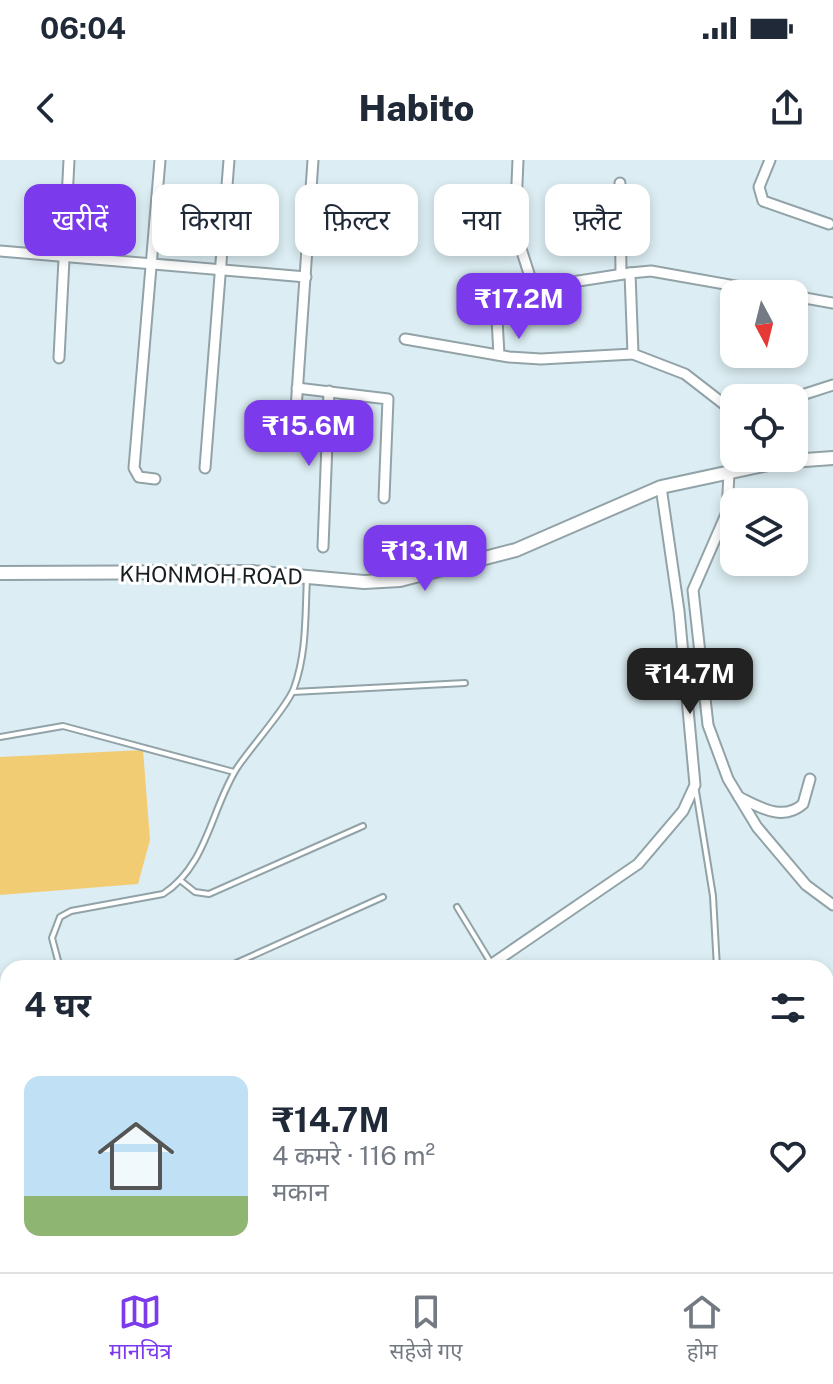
<!DOCTYPE html>
<html lang="hi">
<head>
<meta charset="utf-8">
<style>
	:root { --surface:#fff; --page:#f6f6f7; --text:#1f2937; --muted:#747a83; --line:#e0e1e3; --accent:#7c3aed }
	body { margin:0; font-family:"Public Sans","Noto Sans Devanagari",sans-serif; background:var(--page); color:var(--text); height:100vh; display:flex; flex-direction:column; font-size:30px; white-space:nowrap }
	* { box-sizing:border-box; margin:0 }
	p { font-size:26px; color:var(--muted) }
	.icon { flex:none; width:44px; height:44px; fill:none; stroke:currentColor; stroke-width:2; stroke-linecap:round; stroke-linejoin:round }
	.map { position:relative; flex:1; overflow:hidden }
	.details { position:absolute; left:0px; top:800px; width:834px; height:312px; display:flex; flex-direction:column; background:var(--surface); border-radius:24px 24px 0 0; box-shadow:0 4px 12px #0003 }
	.details>* { flex:none }
	.top-card { position:absolute; left:24px; top:24px; width:786px; height:72px; display:flex; gap:16px }
	.needle { width:52px; rotate:173deg }
	.tools { position:absolute; left:720px; top:120px; display:grid; gap:16px }
	.tools a { display:grid; place-items:center; width:88px; height:88px; border-radius:16px; background:var(--surface); box-shadow:0 4px 12px #0003; font-size:40px }
	.price { position:absolute; translate:-50% -68px; padding:0 18px; border-radius:16px; background:var(--accent); color:#fff; font-size:26px; line-height:52px; filter:drop-shadow(0 2px 4px #0008) }
	.price::after { content:''; position:absolute; left:50%; top:48px; width:24px; height:18px; margin-left:-12px; background:inherit; clip-path:polygon(0 0,100% 0,50% 100%) }
	.price.active { background:#222; color:#fff }
	ul { padding:0; list-style:none }
	li { display:flex; align-items:center; gap:24px; height:200px; padding:0 24px }
	li span { display:grid; place-items:center; flex:none; width:224px; height:160px; border-radius:16px; color:#555 }
	li>.icon { margin-inline-start:auto }
	span .icon { width:96px; height:96px; fill:#fffc; stroke-width:1 }
	li b { font-size:34px }
	h2 { display:flex; justify-content:space-between; align-items:center; height:96px; padding:0 24px; font-size:34px }
	.tag { padding:0 28px; border-radius:16px; background:var(--surface); box-shadow:0 4px 12px #0003; font-size:28px; line-height:72px }
	.tag.active { background:var(--accent); color:#fff }
	.status { display:flex; justify-content:space-between; align-items:center; height:56px; padding:0 40px; background:var(--surface); direction:ltr }
	.status svg { height:22px; fill:currentColor }
	header { display:flex; justify-content:space-between; align-items:center; height:104px; padding:0 24px; background:var(--surface); font-size:36px; font-weight:800 }
	.menu { display:flex; justify-content:space-around; align-items:center; height:112px; border-top:2px solid var(--line); background:var(--surface); font-size:22px; color:var(--muted) }
	.menu a { display:grid; justify-items:center; gap:4px }
	.menu .active { color:var(--accent) }
	.map>svg:first-child { display:block }
	.green { fill:#f1cc73 }
	.lines { fill:none; stroke-linecap:round; stroke-linejoin:round }
	.service-casing { stroke:#92a3a8; stroke-width:8 }
	.minor-casing { stroke:#92a3a8; stroke-width:13 }
	.secondary-casing { stroke:#92a3a8; stroke-width:16 }
	.service { stroke:#fff; stroke-width:4 }
	.minor { stroke:#fff; stroke-width:9 }
	.secondary { stroke:#fff; stroke-width:12 }
	.labels { text-anchor:middle; stroke-width:6; stroke-linejoin:round; paint-order:stroke }
	.street-label { font-size:22px; fill:#181f21; stroke:#fff }
</style>
</head>
<body>
<div class="status"><b>06:04</b><svg viewBox="0 0 49 12"><path d="M0 12V9h3v3zM5 12V6h3v6zM10 12V3h3v9zM15 12V0h3v12zM26 1h20v11H26zM47 4h2v5h-2z"/></svg></div>
<header><svg class="icon" aria-label="back" viewBox="0 0 24 24"><path d="M15 5l-7 7 7 7"/></svg>Habito<svg class="icon" aria-label="share" viewBox="0 0 24 24"><path d="M12 15V3M7 8l5-5 5 5M5 13v7h14v-7"/></svg></header>
<div class="map">
<svg width="833" height="1112" viewBox="0 0 833 1112">
	<rect width="100%" height="100%" fill="#dceef3"/>
	<!-- green -->
	<path class="green" d="M143 590 150 680 138 724 0 735V597Z"/>
	<g class="lines">
		<!-- service casing -->
		<g class="service-casing">
			<g id="service">
				<path d="M293 532 465 523"/>
				<path d="M0 577 63 566 234 612"/>
				<path d="M696 631 713 736 717 808"/>
				<path d="M180 720 195 732 209 734 363 666"/>
				<path d="M457 747 491 803"/>
				<path d="M60 808 52 778 60 757 71 751 163 734C207 706 211 649 237 608 250 588 288 546 294 528 307 492 305 455 307 418"/>
				<path d="M225 808 383 737"/>
				<path d="M0 941 8 940"/>
				<path d="M0 1031 8 1026"/>
				<path d="M0 1052 8 1055"/>
				<path d="M172 1104 180 1112"/>
			</g>
		</g>
		<!-- minor casing -->
		<g class="minor-casing">
			<g id="minor">
				<path d="M518 0 515 70 532 123 540 127 630 113"/>
				<path d="M770 0 759 27 763 41 829 64"/>
				<path d="M620 23 621 114"/>
				<path d="M0 91 306 117"/>
				<path d="M794 136 833 143"/>
				<path d="M496 141 499 195"/>
				<path d="M405 179 509 197 541 199 633 194"/>
				<path d="M59 198 69 0"/>
				<path d="M297 228 388 239 384 338"/>
				<path d="M734 252 685 214 633 194 630 113 651 111 781 134"/>
				<path d="M295 264 313 0"/>
				<path d="M798 300 797 241 805 234 833 225"/>
				<path d="M205 308 229 0"/>
				<path d="M729 313 727 352 693 430 708 565 728 619 757 667 806 725 833 745"/>
				<path d="M155 319 139 317 134 308 160 0"/>
				<path d="M323 387 329 231"/>
				<path d="M739 637C759 647 783 662 803 644L810 619"/>
				<path d="M486 808 638 704 683 651 695 625 679 451 661 327"/>
				<path d="M202 1112 214 1104"/>
				<path d="M693 1112 694 1104"/>
			</g>
		</g>
		<!-- secondary casing -->
		<g class="secondary-casing">
			<path id="secondary" d="M0 413 252 412 364 422 400 420 516 390 661 327 777 302 833 298"/>
		</g>
		<!-- service -->
		<use href="#service" class="service"/>
		<!-- minor -->
		<use href="#minor" class="minor"/>
		<!-- secondary -->
		<use href="#secondary" class="secondary"/>
	</g>
	<g class="labels">
		<!-- street labels -->
		<g class="street-label">
			<text transform="translate(211 415) rotate(1)" y="8">KHONMOH ROAD</text>
		</g>
	</g>
</svg>
<div class="tools">
<a><svg class="needle" viewBox="-14 -14 28 28"><path d="M0-13l5 13h-10z" fill="#e53935"/><path d="M0 13l5-13h-10z" fill="#747a83"/></svg></a>
<a><svg class="icon" aria-label="locate" viewBox="0 0 24 24"><circle cx="12" cy="12" r="6"/><path d="M12 2v4M12 18v4M2 12h4M18 12h4"/></svg></a>
<a><svg class="icon" aria-label="layers" viewBox="0 0 24 24"><path d="M12 4l9 5-9 5-9-5zM3 14l9 5 9-5"/></svg></a>
</div>
<b class="price" style="left:519px;top:181px">₹17.2M</b>
<b class="price" style="left:309px;top:308px">₹15.6M</b>
<b class="price" style="left:425px;top:433px">₹13.1M</b>
<b class="price active" style="left:690px;top:556px">₹14.7M</b>
<div class="top-card">
<a class="tag active">खरीदें</a>
<a class="tag">किराया</a>
<a class="tag">फ़िल्टर</a>
<a class="tag">नया</a>
<a class="tag">फ़्लैट</a>
</div>
<section class="details">
<h2>4 घर<svg class="icon" aria-label="filters" viewBox="0 0 24 24"><path d="M4 7h16M4 17h16"/><circle cx="9" cy="7" r="2"/><circle cx="15" cy="17" r="2"/></svg></h2>
<ul>
<li><span style="background:linear-gradient(#bfe0f5 75%,#8fb573 0)"><svg class="icon" aria-label="home" viewBox="0 0 24 24"><path d="M3 11l9-7 9 7M6 9v11h12V9"/></svg></span><div><b>₹14.7M</b><p>4 कमरे · 116 m²</p><p>मकान</p></div><svg class="icon" aria-label="heart" viewBox="0 0 24 24"><path d="M12 20l-8-8c-3-5 5-10 8-4 3-6 11-1 8 4z"/></svg></li>
</ul>
</section>
</div>
<nav class="menu">
<a class="active"><svg class="icon" aria-label="map" viewBox="0 0 24 24"><path d="M3 6l6-2 6 2 6-2v14l-6 2-6-2-6 2zM9 4v14M15 6v14"/></svg>मानचित्र</a>
<a><svg class="icon" aria-label="saved" viewBox="0 0 24 24"><path d="M7 4h10v16l-5-4-5 4z"/></svg>सहेजे गए</a>
<a><svg class="icon" aria-label="home" viewBox="0 0 24 24"><path d="M3 11l9-7 9 7M6 9v11h12V9"/></svg>होम</a>
</nav>
</body>
</html>
